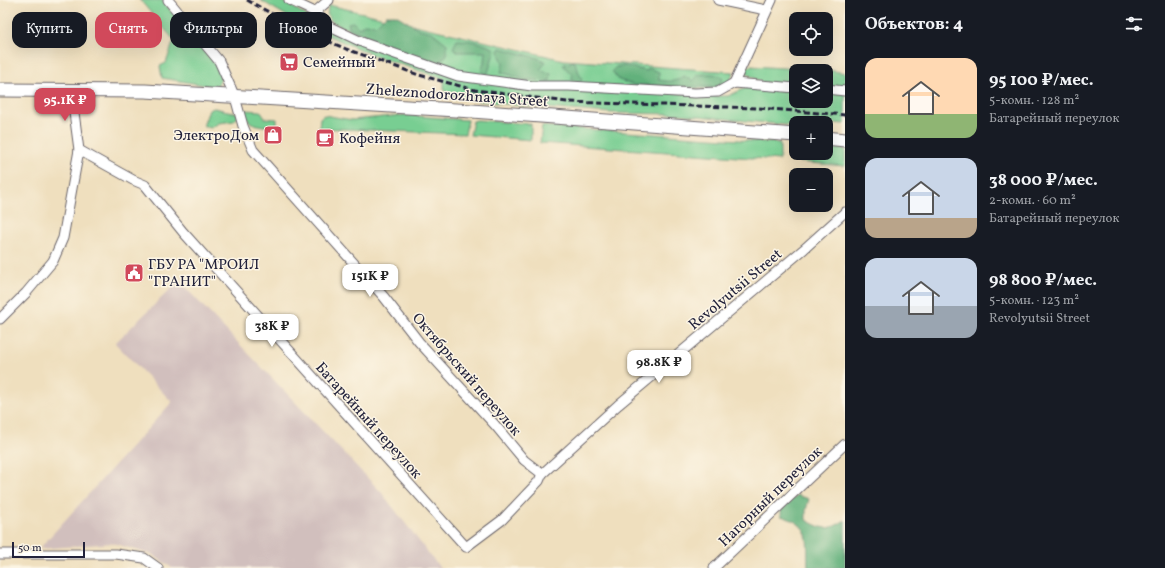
<!DOCTYPE html>
<html lang="ru">
<head>
<meta charset="utf-8">
<style>
	:root { --surface:#171b24; --page:#242831; --text:#f1f3f6; --muted:#9ea1a6; --accent:#d1495b }
	body { margin:0; font-family:Vollkorn,serif; background:var(--page); color:var(--text); height:100vh; display:flex; flex-direction:column; font-size:15px; white-space:nowrap }
	* { box-sizing:border-box; margin:0 }
	p { font-size:13px; color:var(--muted) }
	.icon { flex:none; width:22px; height:22px; fill:none; stroke:currentColor; stroke-width:2; stroke-linecap:round; stroke-linejoin:round }
	.map { position:relative; flex:1; overflow:hidden }
	.sheet { display:flex; flex-direction:column; background:var(--surface); width:320px }
	.sheet>* { flex:none }
	.guide { position:absolute; left:12px; top:12px; width:380px; height:36px; display:flex; gap:8px }
	.tools { position:absolute; left:789px; top:12px; display:grid; gap:8px }
	.tools a { display:grid; place-items:center; width:44px; height:44px; border-radius:8px; background:var(--surface); box-shadow:0 4px 16px #0002; font-size:20px }
	.scale { position:absolute; left:12px; bottom:10px; width:73px; box-sizing:border-box; padding-left:4px; border:2px solid #22223b; border-top:0; font-size:11px; line-height:14px; white-space:nowrap; color:#22223b; -webkit-text-stroke:3px #fcf5e5; paint-order:stroke }
	.price { position:absolute; translate:-50% -34px; padding:0 9px; border-radius:8px; background:#fff; color:#222; font-size:13px; line-height:26px; filter:drop-shadow(0 1px 2px #0008) }
	.price::after { content:''; position:absolute; left:50%; top:24px; width:12px; height:9px; margin-left:-6px; background:inherit; clip-path:polygon(0 0,100% 0,50% 100%) }
	.price.selected { background:var(--accent); color:#fff }
	ul { padding:0; list-style:none }
	li { display:flex; align-items:center; gap:12px; height:100px; padding:0 20px }
	li span { display:grid; place-items:center; flex:none; width:112px; height:80px; border-radius:12px; color:#555 }
	li>.icon { margin-inline-start:auto }
	span .icon { width:48px; height:48px; fill:#fffc; stroke-width:1 }
	li b { font-size:17px }
	h2 { display:flex; justify-content:space-between; align-items:center; height:48px; padding:0 20px; font-size:17px }
	.tag { padding:0 14px; border-radius:12px; background:var(--surface); box-shadow:0 4px 16px #0002; font-size:14px; line-height:36px }
	.tag.selected { background:var(--accent); color:#fff }
	main { display:flex; flex:1; min-height:0 }
	.map>svg:first-child { display:block }
	.industrial { fill:#d1bfbd }
	.green { fill:#78ce92; stroke:#4d7866 }
	.forest { fill:#62b17c; stroke:#426a5c }
	.lines { fill:none; stroke-linecap:round; stroke-linejoin:round }
	.street-casing { stroke:#6a6469; stroke-width:11 }
	.secondary-casing { stroke:#6a6469; stroke-width:15 }
	.street { stroke:#fff; stroke-width:9 }
	.secondary { stroke:#fff; stroke-width:13 }
	.rail { stroke:#22223b; stroke-width:3; stroke-dasharray:6 3; stroke-linecap:butt }
	.labels { text-anchor:middle; stroke-width:3; stroke-linejoin:round; paint-order:stroke }
	.poi-label { font-size:15px; fill:#22223b; stroke:#fcf5e5; text-anchor:start }
	.street-label { font-size:15px; fill:#22223b; stroke:#fcf5e5 }
</style>
</head>
<body>
<main>
<div class="map">
<svg width="845" height="568" viewBox="0 0 845 568">
	<rect width="100%" height="100%" fill="#fcf5e5"/>
	<filter id="ink" filterUnits="userSpaceOnUse"><feTurbulence type="fractalNoise" baseFrequency=".025" numOctaves="2"/><feDisplacementMap in="SourceGraphic" scale="8" xChannelSelector="R" yChannelSelector="G"/><feConvolveMatrix kernelMatrix="1 2 1 2 8 2 1 2 1" color-interpolation-filters="sRGB"/></filter>
	<filter id="wash" filterUnits="userSpaceOnUse"><feTurbulence type="fractalNoise" baseFrequency=".012" numOctaves="4" result="noise"/><feDisplacementMap in="SourceGraphic" scale="16" xChannelSelector="R" yChannelSelector="G"/><feGaussianBlur stdDeviation="0.9" result="paint"/><feColorMatrix in="noise" values="0 0 0 0 0 0 0 0 0 0 0 0 0 0 0 0 0 1.4 0 .05"/><feComposite in="paint" operator="in"/></filter>
	<g filter="url(#wash)">
		<rect width="100%" height="100%" fill="#efdfbe"/>
		<!-- industrial -->
		<path class="industrial" d="M179 281 381 492 440 568H172L153 555 113 543 39 549 172 402 115 343Z"/>
		<!-- green -->
		<g class="green">
			<path d="M140 0H162L220 70 221 79 216 87 162 78 160 66 166 63 174 40Z"/>
			<path d="M260 0H281L327 28 458 76 715 96H728L748 87 796 90V101H826V92L845 94V124L830 123 826 126V123H796V126L678 114 610 113 532 107 455 98 449 96 444 90V79L375 56 297 22Z"/>
			<path d="M329 5 564 60 734 72 730 81 718 89 544 85 461 73 401 53 334 23C327 18 326 13 329 5Z"/>
			<path d="M750 66 834 71 845 73V88L826 87V71H796V85L761 82 747 74 745 69Z"/>
			<path d="M214 108 237 113 238 117 234 121 219 123 211 128 203 126 209 110Z"/>
			<path d="M245 110 260 111 265 118 277 119V127C265 126 248 127 244 113Z"/>
			<path d="M324 115 352 120 404 115 468 120 465 134 319 128 320 118Z"/>
			<path d="M477 120 531 124V140L470 135 473 121Z"/>
			<path d="M542 126 780 143V160L540 143Z"/>
			<path d="M826 148 845 149V166L799 162 800 153H826Z"/>
		</g>
		<!-- forest -->
		<g class="forest">
			<path d="M386 15H396L419 29 432 32 447 44V55L439 62 433 63 397 51 349 27 348 23 353 22 359 28 364 24 376 25Z"/>
			<path d="M457 40C471 40 483 43 495 49L488 73 486 74 481 71 484 62 485 52H457L453 48Z"/>
			<path d="M500 48 538 58 546 62 540 70 551 74 550 81 526 80 501 72 503 63 498 51Z"/>
			<path d="M574 61C578 67 578 73 582 79L580 83 575 82 572 80V75L563 65Z"/>
			<path d="M625 66 647 71 648 68 659 72V80C668 82 678 82 684 76L693 81 698 75C707 74 716 72 723 79L719 85 714 87 634 85 619 80 612 71 616 67Z"/>
			<path d="M797 495 809 499 806 510V520C824 530 828 531 845 520V568H808C806 540 814 526 781 516V510Z"/>
		</g>
	</g>
	<g filter="url(#ink)">
		<g class="lines">
			<!-- street casing -->
			<g class="street-casing">
				<g id="street">
					<path d="M168 0 219 61 235 97 243 126 253 150 384 297 419 342 495 425 524 460 542 474"/>
					<path d="M289 0 315 12 330 27 364 43 458 76 532 86H569L695 93 718 92 734 83 796 88"/>
					<path d="M718 0 766 10"/>
					<path d="M315 12 329 0"/>
					<path d="M734 83 772 0"/>
					<path d="M826 89 845 91"/>
					<path d="M79 150 133 180 145 185 183 232 466 547 502 520 539 481 542 474 618 405 804 249 845 212"/>
					<path d="M0 319 26 293 53 261 63 238 79 150 71 90"/>
					<path d="M0 554H116L144 558 158 568"/>
					<path d="M714 568 845 444"/>
				</g>
			</g>
			<!-- secondary casing -->
			<g class="secondary-casing">
				<g id="secondary">
					<path d="M0 90 145 91 472 111 796 135"/>
					<path d="M826 138 845 140"/>
				</g>
			</g>
			<!-- street -->
			<use href="#street" class="street"/>
			<!-- secondary -->
			<use href="#secondary" class="secondary"/>
			<!-- rail -->
			<path class="rail" d="M247 0 292 25 346 49 419 75 475 90 567 102 758 108 845 115"/>
		</g>
	</g>
	<!-- icons -->
	<defs>
		<g id="supermarket-square" transform="scale(1)"><rect x="-9" y="-9" width="18" height="18" rx="4" fill="#d1495b" stroke="#fcf5e5"/><path d="M-6-5.5h2.5l.6 2H6L4.5 2H-2.5L-4.4-4H-6ZM-1.5 3.2a1.3 1.3 0 1 0 .1 0ZM3 3.2a1.3 1.3 0 1 0 .1 0Z" fill="#fff"/></g>
		<g id="shop-square" transform="scale(1)"><rect x="-9" y="-9" width="18" height="18" rx="4" fill="#d1495b" stroke="#fcf5e5"/><path d="M-5-2.5h2.3a2.7 3.5 0 0 1 5.4 0H5L5.5 6h-11ZM-1.5-2.5h3a1.5 2.3 0 0 0-3 0Z" fill="#fff"/></g>
		<g id="cafe-square" transform="scale(1)"><rect x="-9" y="-9" width="18" height="18" rx="4" fill="#d1495b" stroke="#fcf5e5"/><path d="M-5.5-4.5H6V0H3Q3 3.5 0 3.5H-2.5Q-5.5 3.5-5.5 0ZM3-3.2v2h1.7v-2ZM-6 4.5H4V6H-6Z" fill="#fff"/></g>
		<g id="civic-square" transform="scale(1)"><rect x="-9" y="-9" width="18" height="18" rx="4" fill="#d1495b" stroke="#fcf5e5"/><path d="M-.6-6.5H3V-4.5H.6V-3L4-1V1h2V6H-6V1h2V-1L-.6-3ZM-1.2 2.5V6h2.4V2.5Z" fill="#fff"/></g>
	</defs>
	<g fill-rule="evenodd">
		<use href="#supermarket-square" x="289" y="62"/>
		<use href="#shop-square" x="273" y="135"/>
		<use href="#cafe-square" x="325" y="138"/>
		<use href="#civic-square" x="134" y="273"/>
	</g>
	<g class="labels">
		<!-- poi labels -->
		<g class="poi-label">
			<text x="303" y="67">Семейный</text>
			<text x="259" y="140" text-anchor="end">ЭлектроДом</text>
			<text x="339" y="143">Кофейня</text>
			<text x="148" y="269">ГБУ РА "МРОИЛ<tspan x="148" dy="17">"ГРАНИТ"</tspan></text>
		</g>
		<!-- street labels -->
		<g class="street-label">
			<text transform="translate(457 95) rotate(4)" y="5">Zheleznodorozhnaya Street</text>
			<text transform="translate(735 289) rotate(-40)" y="5">Revolyutsii Street</text>
			<text transform="translate(467 374) rotate(49)" y="5">Октябрьский переулок</text>
			<text transform="translate(369 420) rotate(48)" y="5">Батарейный переулок</text>
			<text transform="translate(770 496) rotate(-44)" y="5">Нагорный переулок</text>
		</g>
	</g>
</svg>
<div class="tools">
<a><svg class="icon" aria-label="locate" viewBox="0 0 24 24"><circle cx="12" cy="12" r="6"/><path d="M12 2v4M12 18v4M2 12h4M18 12h4"/></svg></a>
<a><svg class="icon" aria-label="layers" viewBox="0 0 24 24"><path d="M12 4l9 5-9 5-9-5zM3 14l9 5 9-5"/></svg></a>
<a>+</a>
<a>−</a>
</div>
<div class="scale">50 m</div>
<b class="price selected" style="left:65px;top:122px">95.1K ₽</b>
<b class="price" style="left:370px;top:298px">151K ₽</b>
<b class="price" style="left:272px;top:348px">38K ₽</b>
<b class="price" style="left:659px;top:384px">98.8K ₽</b>
<div class="guide">
<a class="tag">Купить</a>
<a class="tag selected">Снять</a>
<a class="tag">Фильтры</a>
<a class="tag">Новое</a>
</div>
</div>
<section class="sheet">
<h2>Объектов: 4<svg class="icon" aria-label="filters" viewBox="0 0 24 24"><path d="M4 7h16M4 17h16"/><circle cx="9" cy="7" r="2"/><circle cx="15" cy="17" r="2"/></svg></h2>
<ul>
<li><span style="background:linear-gradient(#ffd9b3 70%,#8fb573 0)"><svg class="icon" aria-label="home" viewBox="0 0 24 24"><path d="M3 11l9-7 9 7M6 9v11h12V9"/></svg></span><div><b>95 100 ₽/мес.</b><p>5-комн. · 128 m²</p><p>Батарейный переулок</p></div></li>
<li><span style="background:linear-gradient(#c9d6e8 75%,#b9a48a 0)"><svg class="icon" aria-label="home" viewBox="0 0 24 24"><path d="M3 11l9-7 9 7M6 9v11h12V9"/></svg></span><div><b>38 000 ₽/мес.</b><p>2-комн. · 60 m²</p><p>Батарейный переулок</p></div></li>
<li><span style="background:linear-gradient(#c9d6e8 60%,#9aa5b1 0)"><svg class="icon" aria-label="home" viewBox="0 0 24 24"><path d="M3 11l9-7 9 7M6 9v11h12V9"/></svg></span><div><b>98 800 ₽/мес.</b><p>5-комн. · 123 m²</p><p>Revolyutsii Street</p></div></li>
</ul>
</section>
</main>
</body>
</html>
